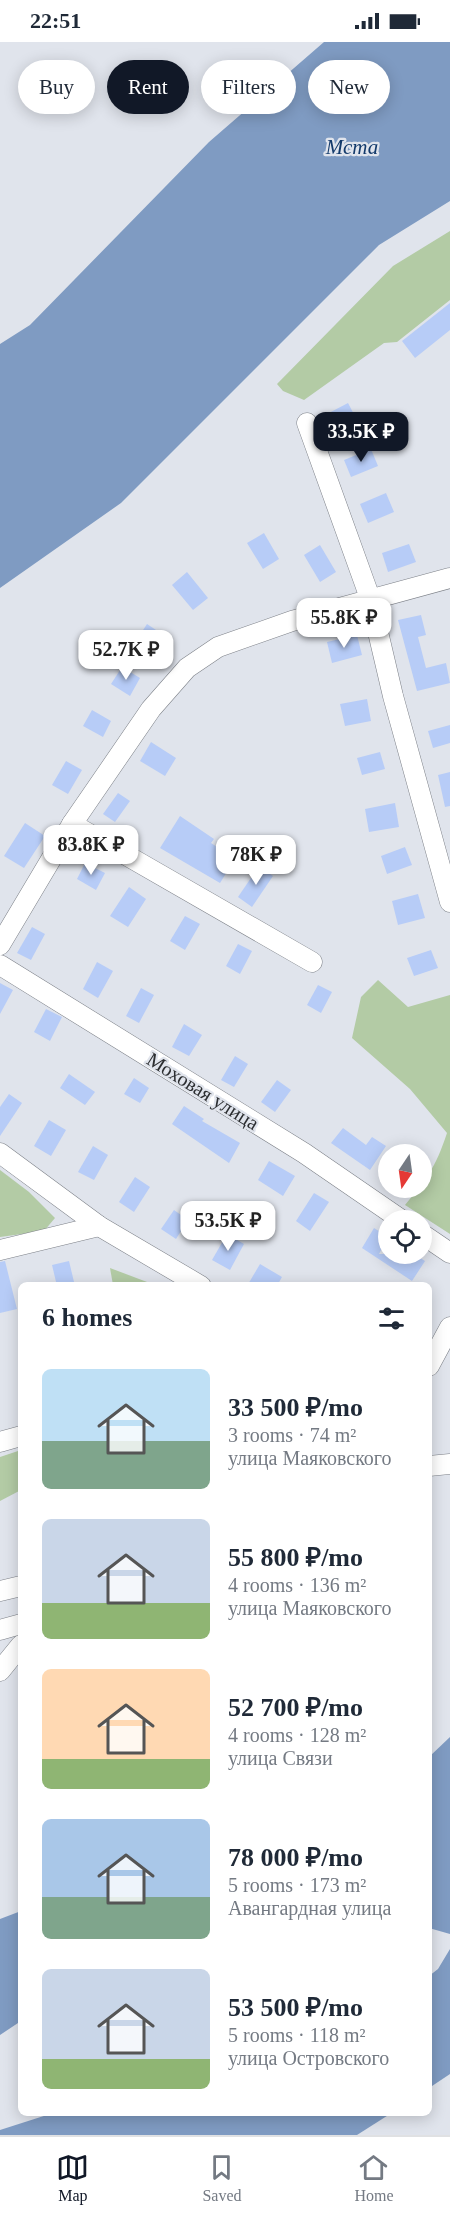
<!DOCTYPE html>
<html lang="en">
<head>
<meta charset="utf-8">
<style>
	:root { --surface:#fff; --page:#f2f2f3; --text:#1f2937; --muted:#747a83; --line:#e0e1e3; --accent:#111827 }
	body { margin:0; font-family:"Times New Roman",serif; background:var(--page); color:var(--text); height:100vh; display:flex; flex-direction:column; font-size:22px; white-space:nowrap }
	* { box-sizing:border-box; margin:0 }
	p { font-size:20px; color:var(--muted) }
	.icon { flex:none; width:33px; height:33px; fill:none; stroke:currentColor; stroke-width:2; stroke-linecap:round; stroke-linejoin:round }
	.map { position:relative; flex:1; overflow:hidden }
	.details { position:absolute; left:18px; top:1240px; width:414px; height:834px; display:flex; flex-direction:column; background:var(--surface); border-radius:9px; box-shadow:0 3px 15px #0003 }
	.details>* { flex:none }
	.banner { position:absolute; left:18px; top:18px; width:414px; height:54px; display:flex; gap:12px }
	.needle { width:39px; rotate:193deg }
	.tools { position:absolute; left:378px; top:1102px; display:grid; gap:12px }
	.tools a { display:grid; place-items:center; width:54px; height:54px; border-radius:50%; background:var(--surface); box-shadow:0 3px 15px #0003; font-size:30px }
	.price { position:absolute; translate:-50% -51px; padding:0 14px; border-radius:12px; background:#fff; color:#222; font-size:20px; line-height:39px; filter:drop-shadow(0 2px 3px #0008) }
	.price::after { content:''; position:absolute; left:50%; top:36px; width:18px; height:14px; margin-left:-9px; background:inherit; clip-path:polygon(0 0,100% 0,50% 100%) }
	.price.active { background:var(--accent); color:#fff }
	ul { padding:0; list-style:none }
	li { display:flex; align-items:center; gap:18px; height:150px; padding:0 24px }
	li span { display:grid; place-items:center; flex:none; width:168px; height:120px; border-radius:9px; color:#555 }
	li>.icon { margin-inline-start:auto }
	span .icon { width:72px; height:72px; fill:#fffc; stroke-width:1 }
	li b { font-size:26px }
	h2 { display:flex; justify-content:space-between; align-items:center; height:72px; padding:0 24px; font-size:26px }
	.tag { padding:0 21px; border-radius:27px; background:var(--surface); box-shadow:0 3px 15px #0003; font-size:21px; line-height:54px }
	.tag.active { background:var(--accent); color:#fff }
	.status { display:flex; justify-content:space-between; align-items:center; height:42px; padding:0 30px; background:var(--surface); direction:ltr }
	.status svg { height:16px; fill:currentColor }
	.tab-bar { display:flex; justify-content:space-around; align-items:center; height:84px; border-top:2px solid var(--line); background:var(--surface); font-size:16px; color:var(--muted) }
	.tab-bar a { display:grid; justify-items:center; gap:3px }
	.tab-bar .active { color:var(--accent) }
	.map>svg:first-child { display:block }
	.green { fill:#b3cba5 }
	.water { fill:#7f9bc2 }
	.building { fill:#b7ccf7 }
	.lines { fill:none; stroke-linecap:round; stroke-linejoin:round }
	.minor-casing { stroke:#7d8188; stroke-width:21 }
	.minor { stroke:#fff; stroke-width:20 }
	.labels { text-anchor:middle; stroke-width:4.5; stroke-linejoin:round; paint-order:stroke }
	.street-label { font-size:20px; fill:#2c2e31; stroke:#e0e4ec }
	.water-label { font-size:21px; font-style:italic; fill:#133a6b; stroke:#e0e4ec }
</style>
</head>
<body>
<div class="status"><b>22:51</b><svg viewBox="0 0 49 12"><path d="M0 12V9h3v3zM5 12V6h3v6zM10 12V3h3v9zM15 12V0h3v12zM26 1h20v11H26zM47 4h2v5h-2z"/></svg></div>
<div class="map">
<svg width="450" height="2093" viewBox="0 0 450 2093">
	<rect width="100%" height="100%" fill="#e0e4ec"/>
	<!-- green -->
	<g class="green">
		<path d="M450 189V258L397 300 384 301 304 358 283 349 277 342 393 224Z"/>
		<path d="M378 938 408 965 450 953V1192L405 1163C427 1136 435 1127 447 1091L410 1047 352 996 361 955Z"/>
		<path d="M0 1128 29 1150 55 1176 44 1189 0 1195Z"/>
		<path d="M110 1226 155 1243H113Z"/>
		<path d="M21 1408V1448L0 1459V1415Z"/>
	</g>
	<!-- water -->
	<g class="water">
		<path d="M324 0H450V159L379 203 121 461 0 546V302L30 283 209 100Z"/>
		<path d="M450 1695V1892L429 1886V1715Z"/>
		<path d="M21 1869V1979L0 1993V1877Z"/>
		<path d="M450 1907V2032L429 2046V1934L438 1927Z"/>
		<path d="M50 2072H390L357 2093H0V2088Z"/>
	</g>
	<!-- building -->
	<g class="building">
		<path d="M450 261V288L415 316 402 299Z"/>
		<path d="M348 361 358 380 343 388 340 383 332 388 325 373Z"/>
		<path d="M371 407 378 424 351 435 344 418Z"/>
		<path d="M386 451 394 470 368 481 360 462Z"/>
		<path d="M264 491 279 517 263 527 247 501Z"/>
		<path d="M409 502 416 520 388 530 382 511Z"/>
		<path d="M320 503 336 530 320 540 304 513Z"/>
		<path d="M187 530 208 556 193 568 172 543Z"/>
		<path d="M421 573 426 593 418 595 426 626 446 621 450 641 417 649 398 578Z"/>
		<path d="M147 582 168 596 157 613 136 599Z"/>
		<path d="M357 593 362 613 332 621 327 600Z"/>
		<path d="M122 625 140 636 130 654 111 642Z"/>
		<path d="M367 657 371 679 345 684 340 662Z"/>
		<path d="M92 668 111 679 103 695 83 684Z"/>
		<path d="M450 683V701L433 706 428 689Z"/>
		<path d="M151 700 176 716 165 734 140 719Z"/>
		<path d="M380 710 385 727 362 733 357 716Z"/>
		<path d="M66 719 82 728 68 752 52 743Z"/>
		<path d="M450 730V764L445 765 438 733Z"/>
		<path d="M118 751 130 759 115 780 103 772Z"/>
		<path d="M395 761 399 785 369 790 365 767Z"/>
		<path d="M180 774 214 797 211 801 235 817 220 841 160 806Z"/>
		<path d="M25 781 45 794 24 826 4 814Z"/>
		<path d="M405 805 412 823 387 832 381 814Z"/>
		<path d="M85 821 105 831 96 848 77 837Z"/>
		<path d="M259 824 273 834 252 865 238 855Z"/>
		<path d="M129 845 146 857 128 885 110 874Z"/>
		<path d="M418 852 425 876 398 883 392 859Z"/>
		<path d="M185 874 200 882 185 908 170 899Z"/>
		<path d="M32 885 45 892 31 918 17 911Z"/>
		<path d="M238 902 252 909 240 932 226 924Z"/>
		<path d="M431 908 438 926 414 934 407 916Z"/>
		<path d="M97 920 113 929 98 956 83 947Z"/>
		<path d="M0 941 13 948 0 972Z"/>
		<path d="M318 943 332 950 321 971 307 963Z"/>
		<path d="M141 946 154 953 139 981 126 974Z"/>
		<path d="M46 967 62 975 50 999 34 990Z"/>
		<path d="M184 982 202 993 189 1014 172 1005Z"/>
		<path d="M235 1014 248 1022 234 1045 221 1038Z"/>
		<path d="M69 1032 95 1050 85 1063 60 1046Z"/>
		<path d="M134 1036 149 1046 140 1061 124 1052Z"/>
		<path d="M277 1038 291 1048 275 1070 261 1060Z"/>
		<path d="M9 1052 22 1061 0 1094V1065Z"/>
		<path d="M184 1064 204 1077 202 1079 240 1101 229 1121 172 1082Z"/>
		<path d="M49 1078 66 1088 51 1114 34 1104Z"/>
		<path d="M343 1086 366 1103 372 1095 386 1104 370 1128 331 1101Z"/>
		<path d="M93 1104 108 1113 94 1138 78 1130Z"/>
		<path d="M269 1119 295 1134 283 1154 258 1138Z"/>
		<path d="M135 1135 150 1145 134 1170 119 1160Z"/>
		<path d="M314 1151 329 1160 310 1189 296 1179Z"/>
		<path d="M174 1168 188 1178 176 1197 161 1187Z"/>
		<path d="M374 1186 388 1195 379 1212H414L425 1219 412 1239 362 1206Z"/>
		<path d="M227 1192 244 1202 230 1228 212 1218Z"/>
		<path d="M5 1219 17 1267 0 1271V1220Z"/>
		<path d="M69 1219 75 1244H57L52 1223Z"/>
		<path d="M260 1222 282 1235 277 1244H247Z"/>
	</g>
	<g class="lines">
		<!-- minor casing -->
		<g class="minor-casing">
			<g id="minor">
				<path d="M307 381 370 556 393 654 450 860"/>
				<path d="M72 782 312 920"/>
				<path d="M0 903 72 782 151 667 187 626 218 605 292 579 450 536"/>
				<path d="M0 923 304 1111 403 1179"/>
				<path d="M0 1111 99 1184 201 1244"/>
				<path d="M422 1192 450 1211"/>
				<path d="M0 1208 99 1184"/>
				<path d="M429 1324 450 1285"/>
				<path d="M0 1400 21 1394"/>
				<path d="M429 1424 450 1422"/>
				<path d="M0 1549 21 1544"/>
				<path d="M0 1588 21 1582"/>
				<path d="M0 1629 21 1603"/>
			</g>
		</g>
		<!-- minor -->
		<use href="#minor" class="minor"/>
	</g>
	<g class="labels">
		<!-- street labels -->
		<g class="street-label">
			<text transform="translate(203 1049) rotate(32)" y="7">Моховая улица</text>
		</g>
		<!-- water labels -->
		<g class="water-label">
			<text x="352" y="112">Мста</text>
		</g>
	</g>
</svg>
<div class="tools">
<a><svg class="needle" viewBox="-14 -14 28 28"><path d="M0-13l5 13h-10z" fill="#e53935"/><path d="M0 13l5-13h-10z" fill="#747a83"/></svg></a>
<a><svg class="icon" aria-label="locate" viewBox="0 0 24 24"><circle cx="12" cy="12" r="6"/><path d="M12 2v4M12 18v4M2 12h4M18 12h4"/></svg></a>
</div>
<b class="price active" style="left:361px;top:421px">33.5K ₽</b>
<b class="price" style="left:344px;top:607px">55.8K ₽</b>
<b class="price" style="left:126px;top:639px">52.7K ₽</b>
<b class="price" style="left:91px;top:834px">83.8K ₽</b>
<b class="price" style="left:256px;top:844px">78K ₽</b>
<b class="price" style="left:228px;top:1210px">53.5K ₽</b>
<div class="banner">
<a class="tag">Buy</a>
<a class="tag active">Rent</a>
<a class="tag">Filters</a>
<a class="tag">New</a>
</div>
<section class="details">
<h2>6 homes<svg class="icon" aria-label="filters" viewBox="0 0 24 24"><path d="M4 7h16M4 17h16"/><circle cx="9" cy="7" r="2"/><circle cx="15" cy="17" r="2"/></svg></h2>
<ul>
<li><span style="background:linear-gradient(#bfe0f5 60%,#7fa58c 0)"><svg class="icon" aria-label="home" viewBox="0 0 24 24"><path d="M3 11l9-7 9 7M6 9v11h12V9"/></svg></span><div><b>33 500 ₽/mo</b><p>3 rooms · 74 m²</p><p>улица Маяковского</p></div></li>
<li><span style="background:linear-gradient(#c9d6e8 70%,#8fb573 0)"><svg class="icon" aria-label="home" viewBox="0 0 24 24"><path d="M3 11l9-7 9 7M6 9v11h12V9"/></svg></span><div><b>55 800 ₽/mo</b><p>4 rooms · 136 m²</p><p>улица Маяковского</p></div></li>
<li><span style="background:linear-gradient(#ffd9b3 75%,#8fb573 0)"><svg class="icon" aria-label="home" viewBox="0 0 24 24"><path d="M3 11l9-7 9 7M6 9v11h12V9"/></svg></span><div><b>52 700 ₽/mo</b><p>4 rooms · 128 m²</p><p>улица Связи</p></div></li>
<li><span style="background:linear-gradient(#a9c7e8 65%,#7fa58c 0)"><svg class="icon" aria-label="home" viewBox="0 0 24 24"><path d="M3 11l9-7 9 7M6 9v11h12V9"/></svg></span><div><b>78 000 ₽/mo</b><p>5 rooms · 173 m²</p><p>Авангардная улица</p></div></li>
<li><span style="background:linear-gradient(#c9d6e8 75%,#8fb573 0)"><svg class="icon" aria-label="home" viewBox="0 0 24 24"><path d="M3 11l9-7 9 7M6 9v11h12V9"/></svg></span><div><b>53 500 ₽/mo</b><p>5 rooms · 118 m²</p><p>улица Островского</p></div></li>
</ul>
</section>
</div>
<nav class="tab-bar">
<a class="active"><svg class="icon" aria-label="map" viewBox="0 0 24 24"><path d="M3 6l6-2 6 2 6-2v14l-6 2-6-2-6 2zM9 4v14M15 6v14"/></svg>Map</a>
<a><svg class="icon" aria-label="saved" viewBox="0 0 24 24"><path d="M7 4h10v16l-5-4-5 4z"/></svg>Saved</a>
<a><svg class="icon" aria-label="home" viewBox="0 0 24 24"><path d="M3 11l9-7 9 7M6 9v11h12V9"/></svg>Home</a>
</nav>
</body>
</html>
